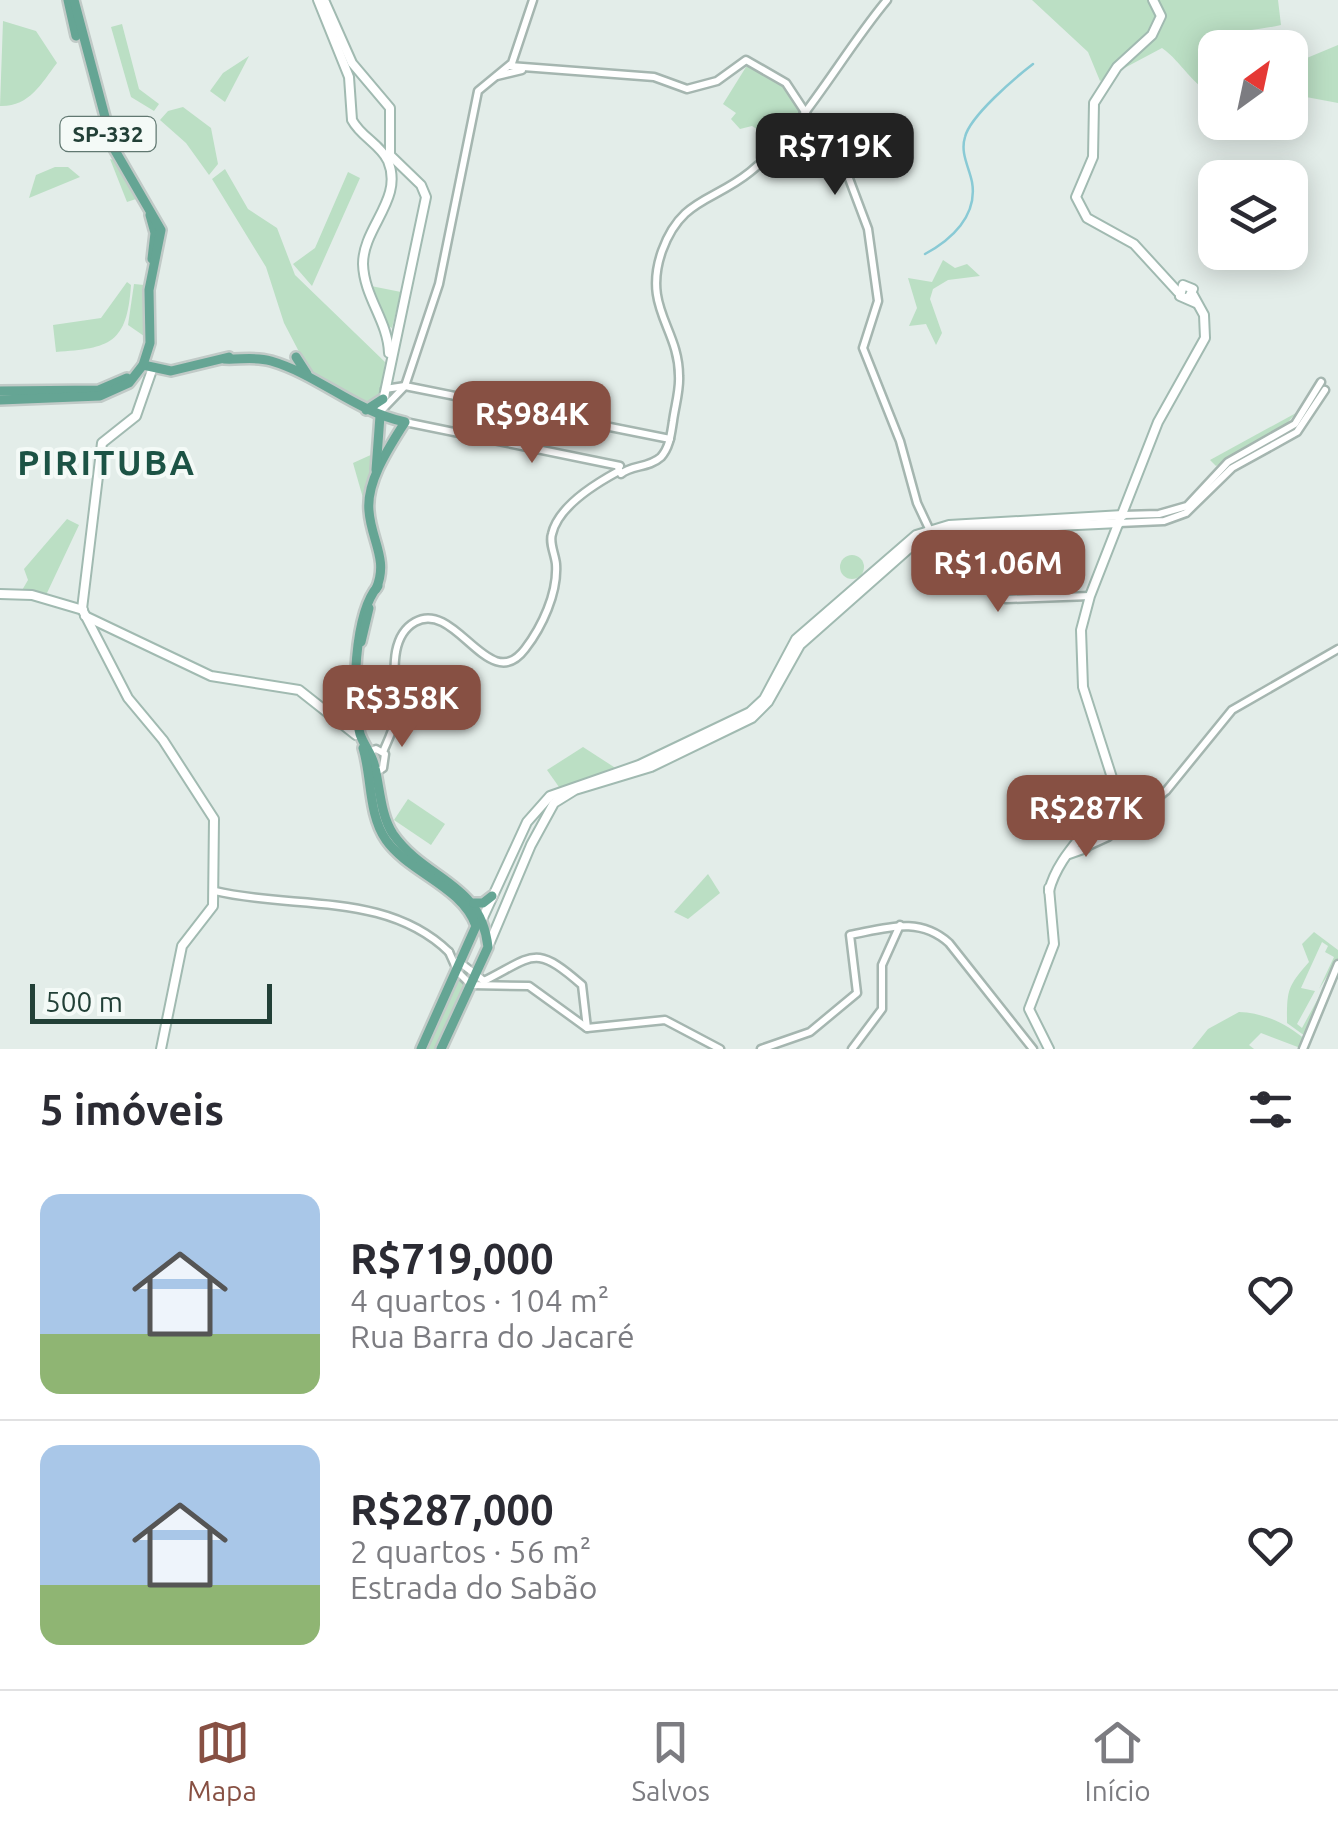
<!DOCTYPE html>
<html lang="pt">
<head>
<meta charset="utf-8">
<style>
	:root { --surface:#fff; --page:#f7f7f7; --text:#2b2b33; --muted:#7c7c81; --line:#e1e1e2; --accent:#875043 }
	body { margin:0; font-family:Ubuntu,sans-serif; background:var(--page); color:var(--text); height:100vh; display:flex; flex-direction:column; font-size:38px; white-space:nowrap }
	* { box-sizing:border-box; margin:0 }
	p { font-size:32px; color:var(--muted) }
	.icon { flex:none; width:55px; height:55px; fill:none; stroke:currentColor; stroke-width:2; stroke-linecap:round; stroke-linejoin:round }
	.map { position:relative; height:1049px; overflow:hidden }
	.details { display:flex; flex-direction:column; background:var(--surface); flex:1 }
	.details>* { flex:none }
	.needle { width:65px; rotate:33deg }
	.tools { position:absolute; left:1198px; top:30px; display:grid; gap:20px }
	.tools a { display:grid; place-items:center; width:110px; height:110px; border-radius:20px; background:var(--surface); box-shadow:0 5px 25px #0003; font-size:50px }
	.scale { position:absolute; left:30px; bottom:25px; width:242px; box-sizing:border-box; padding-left:10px; border:5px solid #224037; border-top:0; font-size:28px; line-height:35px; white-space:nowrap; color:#224037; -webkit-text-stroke:8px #f4faf7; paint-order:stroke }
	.price { position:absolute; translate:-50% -85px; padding:0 22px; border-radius:20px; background:var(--accent); color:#fff; font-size:32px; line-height:65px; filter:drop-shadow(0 2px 5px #0008) }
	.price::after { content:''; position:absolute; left:50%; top:60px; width:30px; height:22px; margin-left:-15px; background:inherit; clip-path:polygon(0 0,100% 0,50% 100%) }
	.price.current { background:#222; color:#fff }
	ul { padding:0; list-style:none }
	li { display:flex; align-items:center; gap:30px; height:250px; padding:0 40px }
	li+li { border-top:2px solid var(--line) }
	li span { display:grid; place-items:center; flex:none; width:280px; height:200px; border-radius:20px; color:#555 }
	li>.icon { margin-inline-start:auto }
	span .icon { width:120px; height:120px; fill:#fffc; stroke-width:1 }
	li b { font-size:42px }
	h2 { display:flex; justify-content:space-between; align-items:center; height:120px; padding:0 40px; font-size:42px }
	.tabs { display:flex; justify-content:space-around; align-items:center; height:140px; border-top:2px solid var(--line); background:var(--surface); font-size:28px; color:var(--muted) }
	.tabs a { display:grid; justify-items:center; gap:5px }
	.tabs .current { color:var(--accent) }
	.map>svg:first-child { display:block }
	.green { fill:#bbdfc4 }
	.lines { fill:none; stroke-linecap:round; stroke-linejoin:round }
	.stream { stroke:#89cad5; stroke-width:2.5 }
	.tertiary-casing { stroke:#a5b6b0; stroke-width:11 }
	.secondary-casing { stroke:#a1bab1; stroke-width:12 }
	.primary-casing { stroke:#c1cac7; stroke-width:14 }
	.tertiary { stroke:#fff; stroke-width:6 }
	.secondary { stroke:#fff; stroke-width:8 }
	.primary { stroke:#65a594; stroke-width:9 }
	.labels { text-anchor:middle; stroke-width:8; stroke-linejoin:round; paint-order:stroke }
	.shield { fill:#f4faf7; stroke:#617871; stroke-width:2.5 }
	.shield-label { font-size:22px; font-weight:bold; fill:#224037 }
	.district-label { font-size:35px; font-weight:bold; letter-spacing:2.5px; fill:#1c5345; stroke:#f4faf7 }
</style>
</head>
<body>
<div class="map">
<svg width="1338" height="1049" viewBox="0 0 1338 1049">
	<rect width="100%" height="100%" fill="#e3ede9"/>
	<!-- green -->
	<g class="green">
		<path d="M1032 0H1278L1281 25C1240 34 1224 25 1211 67L1215 70V95C1193 87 1182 62 1162 48L1100 81 1088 52Z"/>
		<path d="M3 21 36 31 57 63C41 84 29 107 0 106Z"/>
		<path d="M122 24 139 89 159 104 154 111 131 97 111 27Z"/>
		<path d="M1338 45V103L1290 94V65Z"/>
		<path d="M249 56 225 102 210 91 223 73Z"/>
		<path d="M751 66 784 83 802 112 775 140 752 126 740 129 731 119 736 113 723 104 746 67Z"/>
		<path d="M183 107 211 128 218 164 209 175 186 143 160 120 168 111Z"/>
		<path d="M110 159 114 160 139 198 127 202Z"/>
		<path d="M55 167H68L80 177 29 198 36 175Z"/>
		<path d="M225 169 248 209 277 228 295 275 385 362 381 396 369 408 323 384 307 367 284 323 266 267 212 179Z"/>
		<path d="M348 172 360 178 312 286 293 264 315 248Z"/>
		<path d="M943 260 955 268 967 264 980 276 948 280 933 289 930 299 942 333 936 345 926 324 909 326 917 308 908 278 932 282Z"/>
		<path d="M127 282 131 285C127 344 110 348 56 352L53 325 101 318Z"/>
		<path d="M134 284 144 285V336L128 325Z"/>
		<path d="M371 286 401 292 392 328 388 326Z"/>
		<path d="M1296 413 1283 428 1216 466 1210 460Z"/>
		<path d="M375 453V476L363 498 353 463Z"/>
		<path d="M67 519 79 525 47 593 21 592 28 580 24 569Z"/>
		<circle cx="852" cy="567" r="12"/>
		<path d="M583 747 617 769 559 787 547 770Z"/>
		<path d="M408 799 445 824 431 845 394 820Z"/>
		<path d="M708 874 720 893 688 919 674 912Z"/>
		<path d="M1314 932 1338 950V959L1319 989 1334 957 1325 952 1328 946 1322 942 1301 988 1315 991 1297 1024 1302 1028 1320 995 1305 1036 1287 1023C1287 990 1287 987 1309 962L1302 944Z"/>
		<path d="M459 977 466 982 437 1049H425Z"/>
		<path d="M1239 1012C1265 1013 1287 1024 1307 1041L1303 1049 1261 1033 1249 1045 1254 1049H1192L1208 1029Z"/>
	</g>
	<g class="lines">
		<!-- stream -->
		<path class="stream" d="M925 254C951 240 978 216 972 182 969 167 960 153 965 137 970 116 1016 77 1033 64"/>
		<!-- tertiary casing -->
		<g class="tertiary-casing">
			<g id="tertiary">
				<path d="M510 66 654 77 687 89 717 81 746 60 786 83 813 124 836 144 868 229 878 301 863 348 900 441 917 503 932 535 1006 599 1090 596"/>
				<path d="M497 76 522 70"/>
				<path d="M385 389 405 386 670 439"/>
				<path d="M464 389 472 400"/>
				<path d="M382 410 405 386 439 284 478 91 512 63 533 0"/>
				<path d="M405 422 620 466"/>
				<path d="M618 467 621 474C631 465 649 468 661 457 670 447 671 433 673 421 675 406 680 390 679 376 679 328 642 308 662 251 681 198 713 202 750 172 804 128 841 55 887 0"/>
				<path d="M1123 515 1159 514 1187 506 1228 462 1295 424 1321 382"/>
				<path d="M1119 523 1164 521 1186 513 1232 468 1297 432 1325 390"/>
				<path d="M383 752C387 742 392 733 394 723 399 693 383 640 415 622 456 599 489 697 525 649 542 627 558 593 556 564 555 554 549 543 552 534 558 507 595 484 617 472"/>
				<path d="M366 753 376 749 385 754 383 768 374 774"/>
				<path d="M1084 848 1108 837 1166 791 1232 710 1338 649"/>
				<path d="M215 891C294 910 386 891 449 952"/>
				<path d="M449 952 458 972 471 985 529 986 587 1028 665 1020 720 1049"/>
				<path d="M458 961 484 981"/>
				<path d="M484 981C534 956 534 943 582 985L587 1028"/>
				<path d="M761 1049 810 1032 857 993 850 935C887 928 919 916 949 943L1033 1049"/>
				<path d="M852 1049 882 1009V965L900 925"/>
				<path d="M1303 1049 1338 964"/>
			</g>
		</g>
		<!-- secondary casing -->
		<g class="secondary-casing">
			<g id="secondary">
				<path d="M318 0 349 77 352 120C361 137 380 144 388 161 404 199 363 227 363 264 364 297 388 321 389 353"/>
				<path d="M324 0 352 63 390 108V155L421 185 426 197 380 416"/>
				<path d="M1153 0 1161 16 1152 35 1117 67 1094 103 1093 157 1076 197 1087 218 1134 244 1178 292"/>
				<path d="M1188 299 1193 289 1183 285 1180 296 1196 303"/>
				<path d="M152 370 136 416 102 443 82 609 128 698 163 740 214 819 213 906 182 946 161 1049"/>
				<path d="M0 594 32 595 83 610"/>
				<path d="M85 616 211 676 299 690 356 735"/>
				<path d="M1069 854 1086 848"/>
				<path d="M1049 888 1054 944 1029 1009 1049 1049"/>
				<path d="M1049 891C1060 848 1100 826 1114 784L1083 687 1081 630 1090 596 1158 422 1205 338 1204 315 1193 295"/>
				<path d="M480 924 527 822 550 796 639 765 750 712 764 699 796 639 916 535 949 525 1123 515"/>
				<path d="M488 947 531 845 554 803 575 790 651 767 752 718 768 702 800 645 913 545 952 531 1119 523"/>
			</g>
		</g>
		<!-- primary casing -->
		<g class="primary-casing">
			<g id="primary">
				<path d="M68 0 76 36"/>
				<path d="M150 215 155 233 152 259"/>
				<path d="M296 357 307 374"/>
				<path d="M224 359C240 360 254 356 271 361 319 375 354 411 405 422 390 446 366 481 369 511 371 540 389 560 376 589"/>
				<path d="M143 365 171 371 229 357"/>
				<path d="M0 391 99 390 127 378"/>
				<path d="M0 400 100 396 129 383 143 365 150 343 149 290 161 230 113 147 74 0"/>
				<path d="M366 410 383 399"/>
				<path d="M376 470 380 416"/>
				<path d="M378 586C354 613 351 700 360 734 364 746 373 755 375 768 380 789 381 816 393 834 426 881 481 882 488 947L441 1049"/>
				<path d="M361 642 369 608"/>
				<path d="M363 748C372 777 368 814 386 840 409 873 462 886 476 926L421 1049"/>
				<path d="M474 903H483L492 896"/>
			</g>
		</g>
		<!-- tertiary -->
		<use href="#tertiary" class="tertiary"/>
		<!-- secondary -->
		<use href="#secondary" class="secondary"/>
		<!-- primary -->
		<use href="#primary" class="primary"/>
	</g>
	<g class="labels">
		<!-- shield labels -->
		<rect class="shield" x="60.5" y="117" width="95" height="34" rx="8"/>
		<g class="shield-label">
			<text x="108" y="142">SP-332</text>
		</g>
		<!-- district labels -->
		<g class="district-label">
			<text x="107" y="475">PIRITUBA</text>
		</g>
	</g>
</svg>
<div class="tools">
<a><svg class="needle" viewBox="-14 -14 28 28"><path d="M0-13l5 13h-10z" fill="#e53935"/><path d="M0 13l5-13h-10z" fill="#7c7c81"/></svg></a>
<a><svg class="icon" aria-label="layers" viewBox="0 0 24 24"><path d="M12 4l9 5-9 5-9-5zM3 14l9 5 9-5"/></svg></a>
</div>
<div class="scale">500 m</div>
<b class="price current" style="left:835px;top:198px">R$719K</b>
<b class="price" style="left:532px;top:466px">R$984K</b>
<b class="price" style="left:998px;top:615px">R$1.06M</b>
<b class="price" style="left:402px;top:750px">R$358K</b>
<b class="price" style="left:1086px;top:860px">R$287K</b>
</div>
<section class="details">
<h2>5 imóveis<svg class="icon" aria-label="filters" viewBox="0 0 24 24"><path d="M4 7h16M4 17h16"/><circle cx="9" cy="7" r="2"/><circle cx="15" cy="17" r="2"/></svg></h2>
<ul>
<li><span style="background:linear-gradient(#a9c7e8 70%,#8fb573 0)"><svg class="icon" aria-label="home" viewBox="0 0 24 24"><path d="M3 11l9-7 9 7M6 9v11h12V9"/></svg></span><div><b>R$719,000</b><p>4 quartos · 104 m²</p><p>Rua Barra do Jacaré</p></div><svg class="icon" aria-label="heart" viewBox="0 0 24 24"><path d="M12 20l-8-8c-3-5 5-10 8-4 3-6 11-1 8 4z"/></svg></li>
<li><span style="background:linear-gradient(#a9c7e8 70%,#8fb573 0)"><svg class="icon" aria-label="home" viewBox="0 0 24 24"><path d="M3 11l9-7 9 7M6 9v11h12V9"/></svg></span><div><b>R$287,000</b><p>2 quartos · 56 m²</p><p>Estrada do Sabão</p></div><svg class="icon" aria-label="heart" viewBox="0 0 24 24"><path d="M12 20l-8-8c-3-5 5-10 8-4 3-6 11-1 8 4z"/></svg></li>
</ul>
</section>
<nav class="tabs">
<a class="current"><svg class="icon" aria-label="map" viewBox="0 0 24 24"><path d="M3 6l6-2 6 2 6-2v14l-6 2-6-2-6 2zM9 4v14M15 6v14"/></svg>Mapa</a>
<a><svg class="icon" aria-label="saved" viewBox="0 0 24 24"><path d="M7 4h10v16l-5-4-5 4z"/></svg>Salvos</a>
<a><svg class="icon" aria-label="home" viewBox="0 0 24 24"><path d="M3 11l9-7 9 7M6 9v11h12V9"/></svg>Início</a>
</nav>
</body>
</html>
